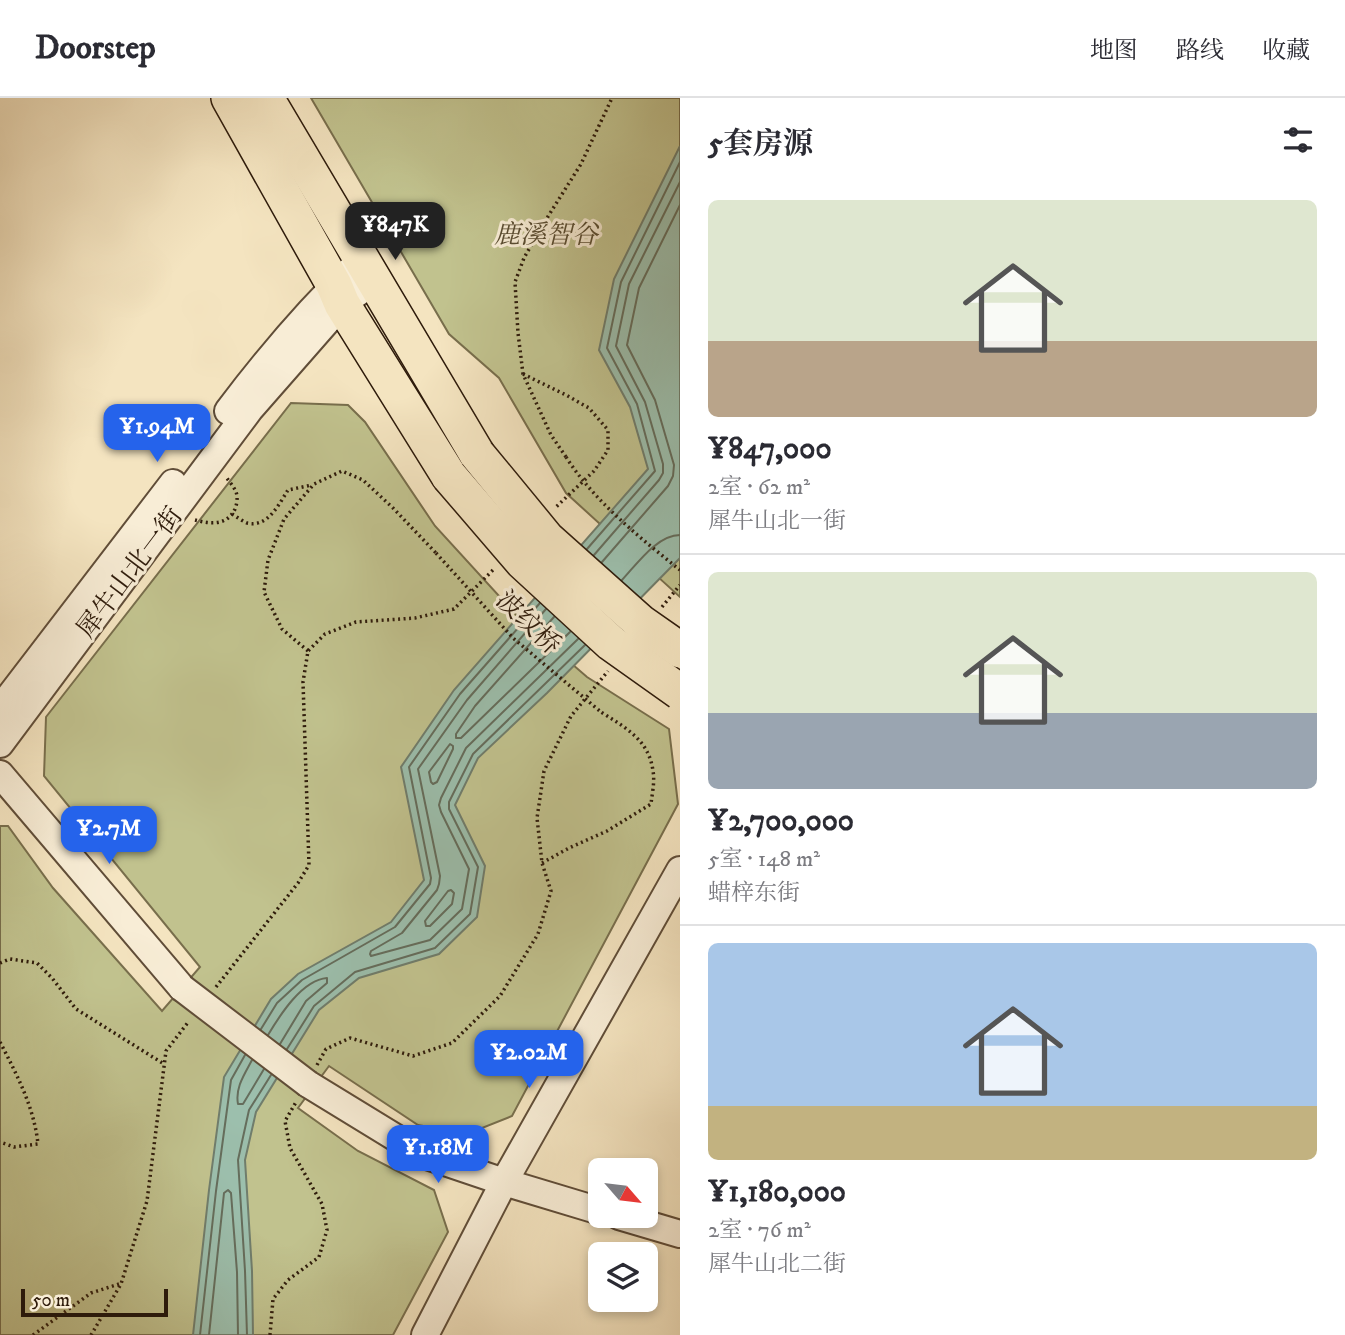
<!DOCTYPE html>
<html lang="zh">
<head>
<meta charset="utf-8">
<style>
	:root { --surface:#fff; --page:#f7f7f7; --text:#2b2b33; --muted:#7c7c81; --line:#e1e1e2; --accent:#2563eb }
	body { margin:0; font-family:"IM FELL DW Pica","Noto Serif SC",serif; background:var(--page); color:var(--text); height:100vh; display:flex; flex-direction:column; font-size:26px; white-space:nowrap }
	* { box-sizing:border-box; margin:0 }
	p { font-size:23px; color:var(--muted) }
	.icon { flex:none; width:38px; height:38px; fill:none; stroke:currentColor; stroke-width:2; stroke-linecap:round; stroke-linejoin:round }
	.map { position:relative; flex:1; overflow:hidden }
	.details { display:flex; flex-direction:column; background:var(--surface); width:665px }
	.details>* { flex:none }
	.needle { width:46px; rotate:118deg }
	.fabs { position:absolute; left:588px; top:1060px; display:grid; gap:14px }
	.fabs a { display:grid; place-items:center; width:70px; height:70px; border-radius:10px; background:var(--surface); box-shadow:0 4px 10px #0003; font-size:35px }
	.scale { position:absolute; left:21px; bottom:18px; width:147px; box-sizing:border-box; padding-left:7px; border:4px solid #2e1b0b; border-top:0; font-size:19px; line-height:24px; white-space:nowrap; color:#2e1b0b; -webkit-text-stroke:5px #f8edd6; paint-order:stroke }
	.price { position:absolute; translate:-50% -60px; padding:0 16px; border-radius:14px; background:var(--accent); color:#fff; font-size:23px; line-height:46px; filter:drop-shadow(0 2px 4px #0008) }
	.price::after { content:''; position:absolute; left:50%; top:42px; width:21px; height:16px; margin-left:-10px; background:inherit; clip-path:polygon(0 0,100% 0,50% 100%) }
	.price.active { background:#222; color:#fff }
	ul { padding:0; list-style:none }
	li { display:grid; align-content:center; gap:14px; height:371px; padding:0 28px }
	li+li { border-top:2px solid var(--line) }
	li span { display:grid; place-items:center; height:217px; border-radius:10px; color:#555 }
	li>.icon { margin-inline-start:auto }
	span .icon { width:126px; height:126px; fill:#fffc; stroke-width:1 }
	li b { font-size:30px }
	h2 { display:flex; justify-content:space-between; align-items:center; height:84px; padding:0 28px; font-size:30px }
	header { display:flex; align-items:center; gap:42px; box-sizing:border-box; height:98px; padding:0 35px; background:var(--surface); border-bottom:2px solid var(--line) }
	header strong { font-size:33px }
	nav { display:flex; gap:38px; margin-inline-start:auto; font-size:24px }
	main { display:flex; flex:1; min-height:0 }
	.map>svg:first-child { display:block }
	.green { fill:#c1c28e; stroke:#786e4c; stroke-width:2 }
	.water { fill:#9cbfad; stroke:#707d6c; stroke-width:2 }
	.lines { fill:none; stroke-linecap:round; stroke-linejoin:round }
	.shore { stroke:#656d5c; stroke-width:2 }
	.minor-casing { stroke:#604d38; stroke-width:30 }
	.major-casing { stroke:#2e1b0b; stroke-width:38 }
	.path { stroke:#2e1b0b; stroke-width:3.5; stroke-dasharray:2 3.5; stroke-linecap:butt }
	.minor { stroke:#f8edd6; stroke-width:26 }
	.major { stroke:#f4e4c0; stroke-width:35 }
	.minor-bridge-casing { stroke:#604d38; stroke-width:30; stroke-linecap:butt }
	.major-bridge-casing { stroke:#2e1b0b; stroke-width:38; stroke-linecap:butt }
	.path-bridge { stroke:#2e1b0b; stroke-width:3.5; stroke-dasharray:2 3.5; stroke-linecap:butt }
	.minor-bridge { stroke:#f8edd6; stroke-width:26 }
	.major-bridge { stroke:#f4e4c0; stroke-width:35 }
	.labels { text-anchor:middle; stroke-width:6; stroke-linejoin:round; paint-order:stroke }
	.park-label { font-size:26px; font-style:italic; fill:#5a4d32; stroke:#f8edd6 }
	.street-label { font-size:26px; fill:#2e1b0b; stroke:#f8edd6 }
</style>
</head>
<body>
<header>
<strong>Doorstep</strong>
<nav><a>地图</a><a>路线</a><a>收藏</a></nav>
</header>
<main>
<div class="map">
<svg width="680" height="1237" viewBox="0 0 680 1237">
	<rect width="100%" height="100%" fill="#f4e4c0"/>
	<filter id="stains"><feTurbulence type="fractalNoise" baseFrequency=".00286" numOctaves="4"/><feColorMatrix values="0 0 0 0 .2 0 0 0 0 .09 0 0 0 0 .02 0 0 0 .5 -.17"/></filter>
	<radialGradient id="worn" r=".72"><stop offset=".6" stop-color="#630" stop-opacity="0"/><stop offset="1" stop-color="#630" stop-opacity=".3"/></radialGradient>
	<!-- green -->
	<g class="green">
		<path d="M311 0H680V499L566 395 499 280 449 236Z"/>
		<path d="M291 305 348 307 365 324 435 428 520 521 587 579 669 631 678 706 512 1018 467 1036 418 1027 329 968 298 1010 358 1053 434 1092 448 1134 393 1237H0V728H8L53 790 162 913 200 869 44 678 46 619Z"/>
	</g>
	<!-- water -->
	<path class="water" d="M680 48V460L547 595 478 660 455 707 485 768 477 819 439 856 359 880 319 912 256 1014 245 1062 252 1173 253 1237H193L209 1092 224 979 271 901 298 876 391 824 424 782 401 669 454 592 648 371 630 309 599 252 614 181Z"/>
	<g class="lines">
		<!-- shore -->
		<g class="shore">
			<path d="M587 451 655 373 637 306 607 250 621 184 680 64"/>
			<path d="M594 457 659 382 663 375V366L645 304 616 248 629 186 680 84"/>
			<path d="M602 464 668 388 673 378 674 367 655 302 627 247 639 190 680 107"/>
			<path d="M622 482C637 466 657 437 680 437"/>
			<path d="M546 511 467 602 418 671 440 778 439 786 437 792 402 835 371 853 370 856 371 858 430 842 462 811 469 771 441 714 439 707 441 700 466 650 578 541"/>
			<path d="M554 519 475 608 456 636V640H461L570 534"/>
			<path d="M450 646 453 648V651L437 684 433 686 431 684 429 674Z"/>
			<path d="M451 792 454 795 452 806 430 828H426L425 823 448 793Z"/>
			<path d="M261 931 277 905 302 882 395 829 430 786 431 780 409 669 460 596 540 505"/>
			<path d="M268 937C280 917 302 882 327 880V885L306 903 280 946"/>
			<path d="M287 951 314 908 355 874 435 850 470 816 478 769 449 711V704L473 656 585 547"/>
			<path d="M252 962C244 977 235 990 238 1006H243L264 971"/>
			<path d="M200 1237 216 1093 231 982 245 957"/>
			<path d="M209 1237 224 1095 228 1092 231 1095 237 1174 238 1237"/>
			<path d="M247 1237 245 1173 238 1062 249 1012 271 977"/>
		</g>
		<!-- minor casing -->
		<g class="minor-casing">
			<g id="minor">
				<path d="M228 313C268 260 312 208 361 162"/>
				<path d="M0 611 173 385"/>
				<path d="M0 646 250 311 342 206 374 183"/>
				<path d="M0 676 182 890"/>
				<path d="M308 986 424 1057 504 1084 600 1113"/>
				<path d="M619 1118 680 1136"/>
				<path d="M425 1237 504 1084 680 772"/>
			</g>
		</g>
		<!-- major casing -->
		<g class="major-casing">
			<g id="major">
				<path d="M229 0 334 187 342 206 449 378"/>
				<path d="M266 0 477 356"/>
			</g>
		</g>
		<!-- path -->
		<g class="path">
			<path d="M523 276 566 297 589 310 608 332V352L594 373 556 409"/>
			<path d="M566 359 551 337 523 276 518 235 515 184 524 160 542 128 581 66 612 0"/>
			<path d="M232 416C237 419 242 423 247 425 268 430 279 406 288 392L312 387"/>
			<path d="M195 422C210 426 227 428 235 411 237 406 238 399 236 394 234 389 229 383 226 379"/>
			<path d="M662 509 680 487"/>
			<path d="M308 553 282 531 264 494 268 462 284 421 314 386 342 373 363 382 393 410 436 455"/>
			<path d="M542 765 569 750 607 733 651 706C652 696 655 684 653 673 649 642 626 630 601 614"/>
			<path d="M0 865 10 861 37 865 52 880 76 911 164 966"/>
			<path d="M216 889 298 785 309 767 303 584 308 553 325 536 356 524 415 520 454 511 494 471"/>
			<path d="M0 944C17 977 34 1009 38 1046L14 1049 0 1044"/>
			<path d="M317 967 326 951 350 940 413 958 452 945 500 898 538 836 551 793 542 765 537 720 544 673 571 618 608 573"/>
			<path d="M33 1237 91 1195 119 1186"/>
			<path d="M91 1237 121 1186 147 1103 166 953 189 923"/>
			<path d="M270 1237 273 1201 288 1182 319 1159 327 1132 322 1106 290 1050 285 1023 296 1004"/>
		</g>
		<!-- minor -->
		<use href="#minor" class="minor"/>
		<!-- major -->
		<use href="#major" class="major"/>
		<!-- minor-bridge casing -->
		<g class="minor-bridge-casing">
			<path id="minor-bridge" d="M182 890 308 986"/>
		</g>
		<!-- major-bridge casing -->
		<g class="major-bridge-casing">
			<g id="major-bridge">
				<path d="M477 356 547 441 640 524 680 552"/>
				<path d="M449 378 523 464 611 545 680 594"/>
			</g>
		</g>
		<!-- path-bridge -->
		<g class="path-bridge">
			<path d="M566 359C594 403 639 439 680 472"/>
			<path d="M436 455 513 540 601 614"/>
		</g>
		<!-- minor-bridge -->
		<use href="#minor-bridge" class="minor-bridge"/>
		<!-- major-bridge -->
		<use href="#major-bridge" class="major-bridge"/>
	</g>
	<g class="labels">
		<!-- park labels -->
		<g class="park-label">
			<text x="546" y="145">鹿溪智谷</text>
		</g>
		<!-- street labels -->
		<g class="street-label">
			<text transform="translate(129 474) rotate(-53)" y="9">犀牛山北一街</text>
			<text transform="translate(529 524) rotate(44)" y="9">波纹桥</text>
		</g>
	</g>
	<rect width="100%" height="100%" filter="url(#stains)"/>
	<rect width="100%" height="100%" fill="url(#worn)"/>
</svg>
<div class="fabs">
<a><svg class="needle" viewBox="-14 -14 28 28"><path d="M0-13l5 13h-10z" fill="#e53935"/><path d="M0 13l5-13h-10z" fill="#7c7c81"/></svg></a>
<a><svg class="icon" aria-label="layers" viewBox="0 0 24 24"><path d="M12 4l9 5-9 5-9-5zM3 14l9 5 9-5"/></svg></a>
</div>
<div class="scale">50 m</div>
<b class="price active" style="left:395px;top:164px">¥847K</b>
<b class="price" style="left:157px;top:366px">¥1.94M</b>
<b class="price" style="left:109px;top:768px">¥2.7M</b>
<b class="price" style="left:529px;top:992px">¥2.02M</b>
<b class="price" style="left:438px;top:1087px">¥1.18M</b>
</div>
<section class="details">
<h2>5套房源<svg class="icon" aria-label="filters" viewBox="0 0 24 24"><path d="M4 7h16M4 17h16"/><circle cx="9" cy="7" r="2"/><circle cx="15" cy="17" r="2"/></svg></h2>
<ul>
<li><span style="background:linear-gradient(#dfe7d0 65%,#b9a48a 0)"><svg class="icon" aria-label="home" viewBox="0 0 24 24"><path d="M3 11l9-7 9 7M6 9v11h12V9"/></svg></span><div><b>¥847,000</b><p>2室 · 62 m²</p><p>犀牛山北一街</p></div></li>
<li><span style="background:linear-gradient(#dfe7d0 65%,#9aa5b1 0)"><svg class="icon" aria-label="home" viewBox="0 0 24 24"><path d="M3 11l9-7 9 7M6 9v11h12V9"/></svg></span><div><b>¥2,700,000</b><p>5室 · 148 m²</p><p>蜡梓东街</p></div></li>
<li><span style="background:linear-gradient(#a9c7e8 75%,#c2b280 0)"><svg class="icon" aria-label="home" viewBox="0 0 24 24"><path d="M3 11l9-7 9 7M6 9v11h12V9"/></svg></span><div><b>¥1,180,000</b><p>2室 · 76 m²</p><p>犀牛山北二街</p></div></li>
</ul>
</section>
</main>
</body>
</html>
